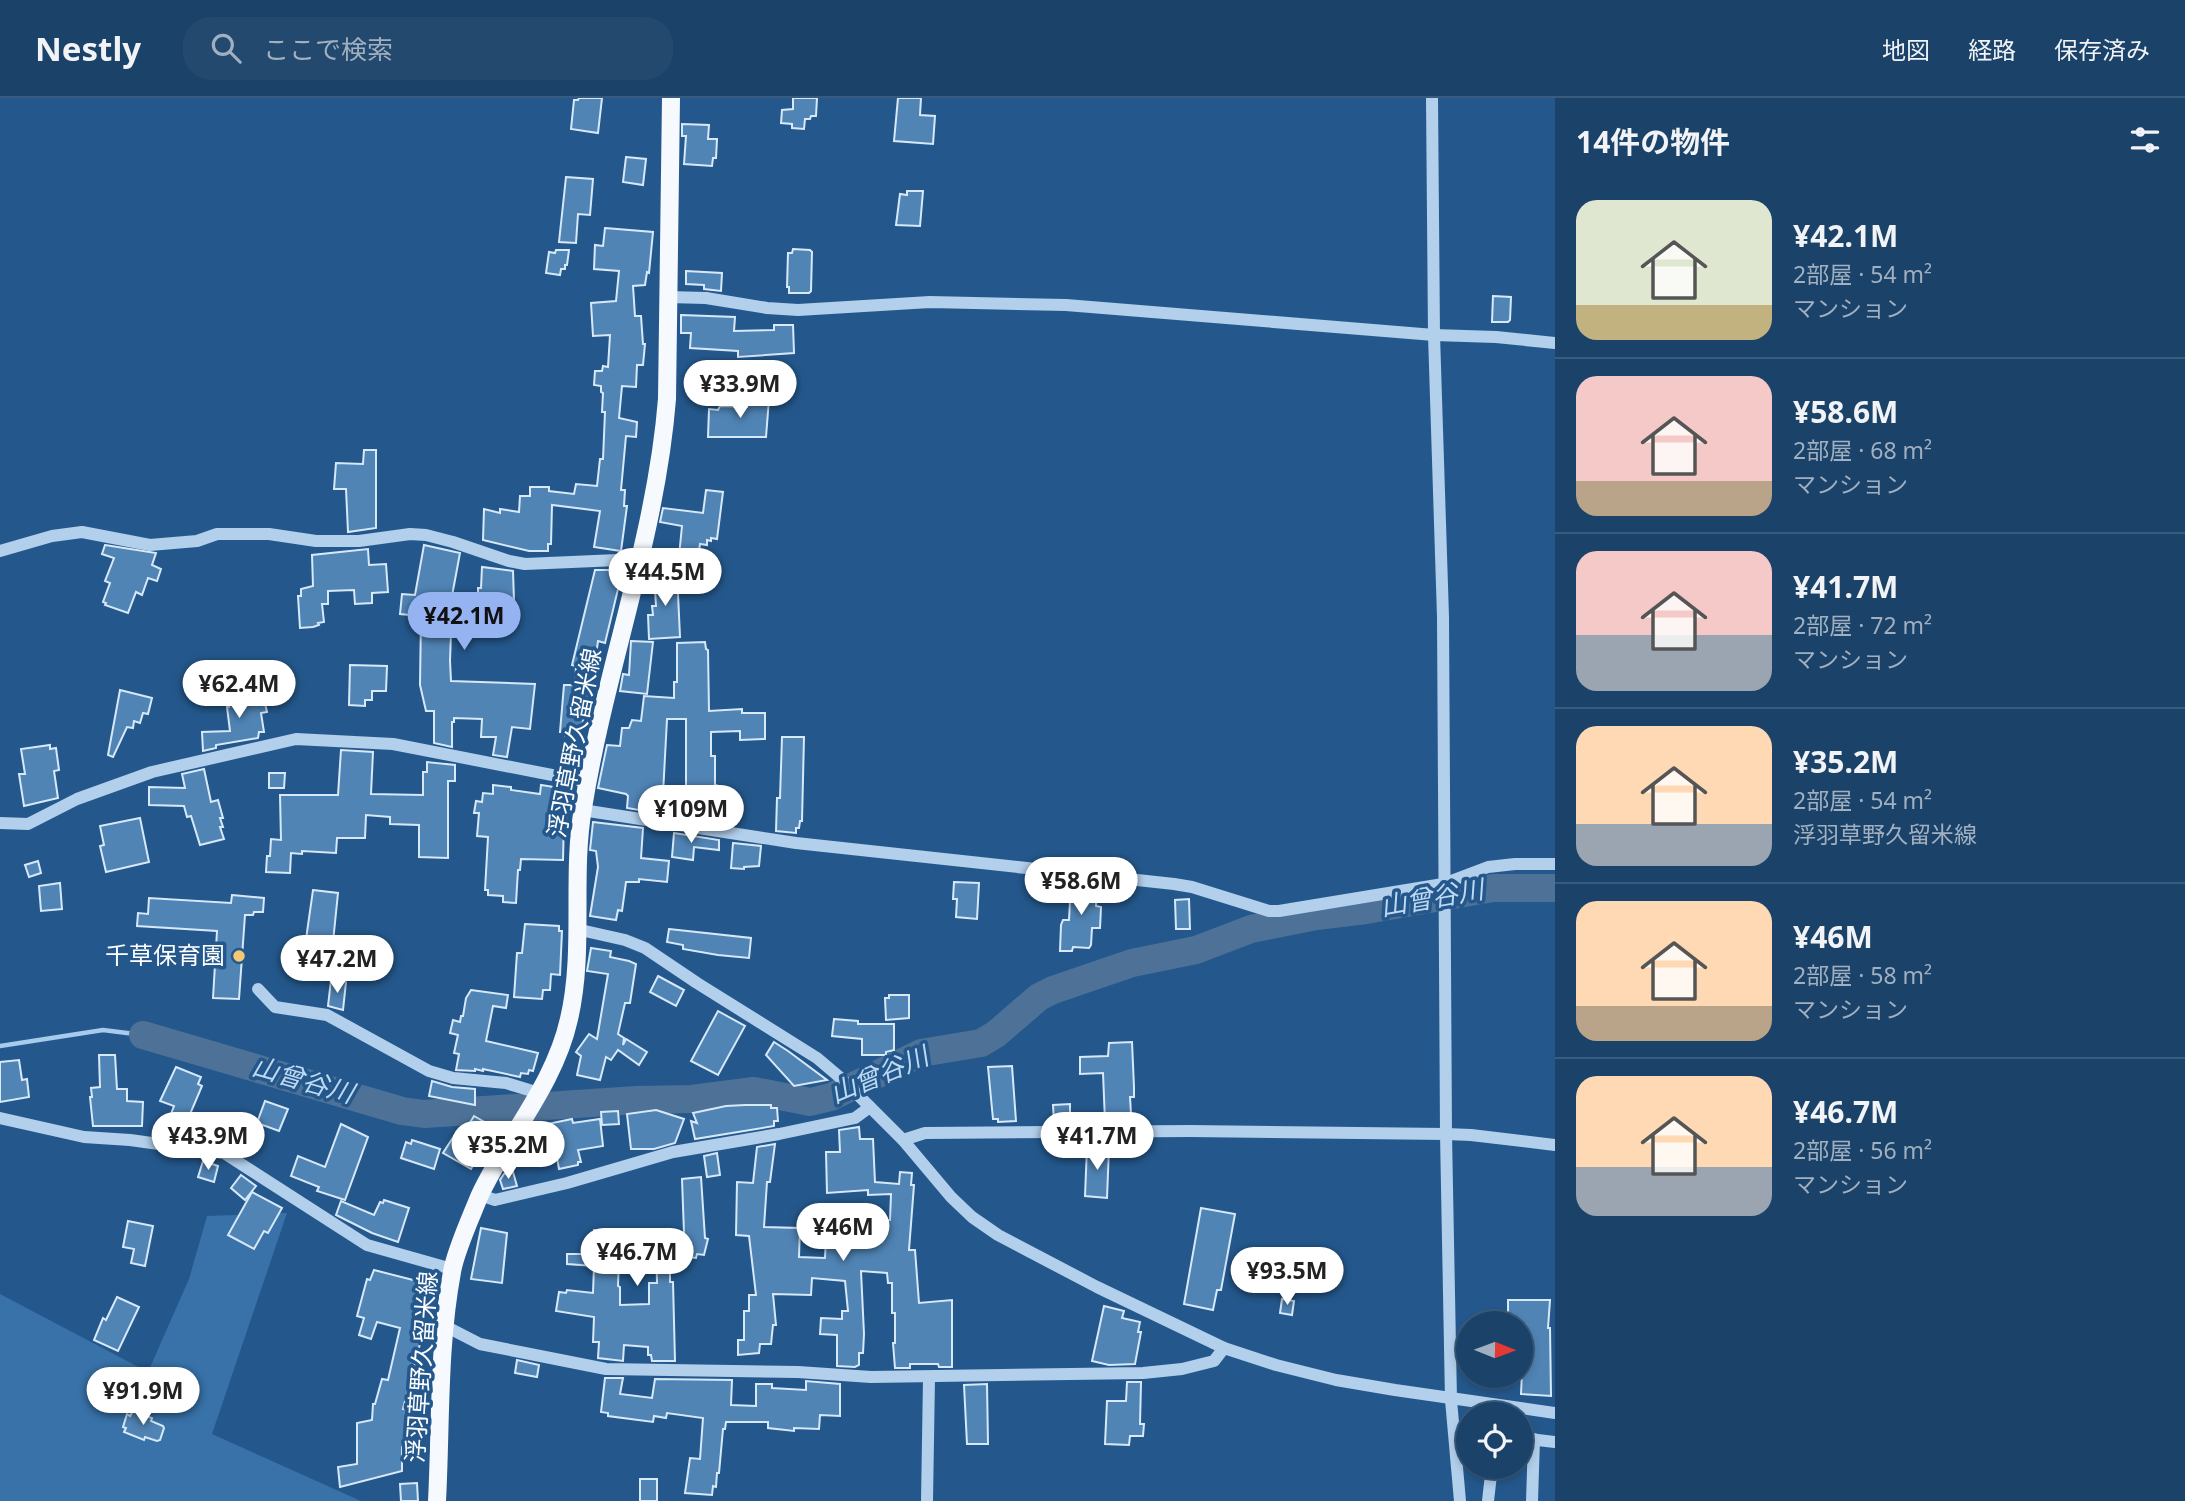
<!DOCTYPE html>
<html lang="ja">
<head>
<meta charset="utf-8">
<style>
	:root { --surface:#1b4269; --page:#24496f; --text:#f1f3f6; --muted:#a0b0c0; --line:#395b7d; --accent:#95b2f1 }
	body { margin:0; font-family:"Noto Sans","Noto Sans JP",sans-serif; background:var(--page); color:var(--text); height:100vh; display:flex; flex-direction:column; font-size:26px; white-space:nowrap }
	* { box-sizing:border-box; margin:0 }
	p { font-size:23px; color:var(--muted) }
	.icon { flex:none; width:38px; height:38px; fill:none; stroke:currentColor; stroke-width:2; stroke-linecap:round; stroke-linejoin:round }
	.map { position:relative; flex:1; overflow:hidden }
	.panel { display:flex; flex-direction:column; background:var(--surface); width:630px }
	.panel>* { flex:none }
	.needle { width:46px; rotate:91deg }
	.controls { position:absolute; left:1456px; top:1213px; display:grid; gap:14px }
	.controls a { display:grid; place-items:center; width:77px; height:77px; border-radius:50%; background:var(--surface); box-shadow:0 4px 10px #0003,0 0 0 2px var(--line); font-size:35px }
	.price { position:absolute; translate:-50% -60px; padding:0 16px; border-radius:24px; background:#fff; color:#222; font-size:23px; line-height:46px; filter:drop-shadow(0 2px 4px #0008) }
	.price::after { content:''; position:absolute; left:50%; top:42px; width:21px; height:16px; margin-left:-10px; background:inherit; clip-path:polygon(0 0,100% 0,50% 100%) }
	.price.active { background:var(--accent); color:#111 }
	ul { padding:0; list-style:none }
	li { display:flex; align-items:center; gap:21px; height:175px; padding:0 21px }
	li+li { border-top:2px solid var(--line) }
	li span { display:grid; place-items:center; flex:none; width:196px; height:140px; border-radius:21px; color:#555 }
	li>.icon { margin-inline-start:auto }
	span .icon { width:84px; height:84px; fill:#fffc; stroke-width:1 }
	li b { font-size:30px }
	h2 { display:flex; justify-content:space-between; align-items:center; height:84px; padding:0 21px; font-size:30px }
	header { display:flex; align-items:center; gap:42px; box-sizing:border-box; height:98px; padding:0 35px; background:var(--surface); border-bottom:2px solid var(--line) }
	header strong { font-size:33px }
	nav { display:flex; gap:38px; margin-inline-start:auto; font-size:24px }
	.search { width:490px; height:63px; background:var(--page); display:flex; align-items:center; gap:18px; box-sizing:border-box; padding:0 24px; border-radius:28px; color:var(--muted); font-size:26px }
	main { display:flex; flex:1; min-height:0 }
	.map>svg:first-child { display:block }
	.green { fill:#3872a9 }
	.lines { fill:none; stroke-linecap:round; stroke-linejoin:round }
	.stream { stroke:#a6cbec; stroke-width:4.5 }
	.river { stroke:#4e7297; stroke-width:28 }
	.building { fill:#5084b5; stroke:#d7e8f8; stroke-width:2 }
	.minor { stroke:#b2cfeb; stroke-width:12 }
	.major { stroke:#f6fafe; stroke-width:18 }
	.poi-dot { fill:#f5c875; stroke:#24588c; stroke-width:2.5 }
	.labels { text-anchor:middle; stroke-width:7; stroke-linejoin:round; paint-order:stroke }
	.street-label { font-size:24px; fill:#fff; stroke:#24588c }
	.poi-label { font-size:24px; fill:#fff; stroke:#24588c; text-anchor:end }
	.water-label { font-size:26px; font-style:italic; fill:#bed9f2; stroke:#24588c }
</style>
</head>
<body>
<header>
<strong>Nestly</strong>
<div class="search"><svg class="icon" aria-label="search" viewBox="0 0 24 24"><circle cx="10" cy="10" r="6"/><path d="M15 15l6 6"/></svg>ここで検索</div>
<nav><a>地図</a><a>経路</a><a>保存済み</a></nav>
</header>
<main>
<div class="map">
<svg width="1555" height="1403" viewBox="0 0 1555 1403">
	<rect width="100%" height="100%" fill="#24588c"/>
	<!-- green -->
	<path class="green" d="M287 1115 212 1336 361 1403H0V1196L148 1274 189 1181 207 1118Z"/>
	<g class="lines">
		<!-- stream -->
		<path class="stream" d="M0 948 103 932 143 937"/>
		<!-- river -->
		<path class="river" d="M143 937 402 1013 424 1016 637 1002 692 1001 754 993 810 1004 831 999 921 955 981 945 996 936 1039 899 1053 892 1132 865 1196 852 1251 831 1316 818 1366 812 1493 790H1555"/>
	</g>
	<!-- building -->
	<g class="building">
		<path d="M579 0H602L598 35 571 31 574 2H578Z"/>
		<path d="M793 0H817L816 18H811L810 21H805L804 31 792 30V26L781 25 782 12 793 11Z"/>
		<path d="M898 0H921L920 17 935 18 933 46 894 43Z"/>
		<path d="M682 26 709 27 708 41H717L716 60H713L712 68 684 66 686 38H682Z"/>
		<path d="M626 59 646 61 643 87 623 84Z"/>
		<path d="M566 79 593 81 590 117 578 116 576 145 559 144Z"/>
		<path d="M907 93H923L920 128 896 127 900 96 907 97Z"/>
		<path d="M605 130 653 134 649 175 647 174 645 187 633 188 635 218H641L643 246H645L643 267H637L636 289 622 288 619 320 637 324 636 339 626 338 621 392H625L624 408H627L621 453 594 449 600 413 552 407 551 446H548V453H529L483 442 484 411 500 415V411L519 414 520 398H530V389H549V393L574 396 576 386 597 388 600 361H603L605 314H602L603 295 601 294V288L594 287 595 273H602L603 268 608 269 610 237 593 238 591 205 616 203 619 173 594 171 595 147 603 148Z"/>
		<path d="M793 151 810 152 812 154 811 193 809 195H789V189H787L788 155H792Z"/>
		<path d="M556 152H569L567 167H565V171H561L560 177 546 175 549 154 555 155Z"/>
		<path d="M686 173 722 175 721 193 704 191V187L686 186Z"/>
		<path d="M1493 198 1511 199 1510 222 1508 224H1492Z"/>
		<path d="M681 217 735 219 734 233 774 232V227H793L794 255 738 259V253L690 250 691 235H681Z"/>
		<path d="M747 300 769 301 766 339H708L709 311 718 312 720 308 747 309Z"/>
		<path d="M364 352H376V430L348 434 346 391H334L336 365 363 366Z"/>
		<path d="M706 392 723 394 717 441 711 440V443L707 442V447L700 446 698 460 679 458 682 428 660 424 663 410 703 415Z"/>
		<path d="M105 447 156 455 152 467 161 471 157 483 148 480 142 497 136 494 128 515 105 507 106 505 103 504 110 485 105 483 114 460 102 456Z"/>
		<path d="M424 447 460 455 449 514H478V490H481L482 469 513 473 514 503H512L511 516H508V522H491V535H451L450 563 451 583 535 586 530 631 512 629 507 659 493 657 496 639H481L482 621 454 620V624H452V649L434 645V613H426L420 587 421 518 400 516 402 496 415 497Z"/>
		<path d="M368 451 369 467 386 466 388 494 372 495V505L355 506 354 492 328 493V506H322L324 524 318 525 319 527 313 529 300 530 298 498H301V491L313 488 312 457Z"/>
		<path d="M595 472H620V483L605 545 598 543 589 609H586L580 639 565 638V634H560L564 587H575L576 568 572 567Z"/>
		<path d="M677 474 680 539 649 541 648 517H653L652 508H656L654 475Z"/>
		<path d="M631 543 653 544 647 596 620 593 623 576 629 577Z"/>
		<path d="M705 544 706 551 708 552 709 613 742 611V615H765V641L740 642V633L711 634V658H715V687L719 688V724L690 720V709H686V621H667L663 696H658L657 715 627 710 628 698 626 696 598 690 607 647 620 648 622 630H629L632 622 641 623 644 598 674 600V584H677V545Z"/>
		<path d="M350 567 387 568 386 593H372V602H365V608L349 607Z"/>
		<path d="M248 590 249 599 263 596 267 614 261 615 264 634H259L258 640 216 647V650L203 653 202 634 230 633 227 609H229L227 594Z"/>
		<path d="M120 592 152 600 148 616 143 615 140 625 134 623 133 630 127 629 113 659 108 657Z"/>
		<path d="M782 639H804L802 723H800L799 730H796V735L776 733 777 700H780Z"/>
		<path d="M50 647V651L56 650 59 672 54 673 58 700 24 708 19 676H25L21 651Z"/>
		<path d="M341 652 373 654 371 696 423 697V674H427V664L455 667V683H448V760L419 759V727L390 726V719L366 717 365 740H337L336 755 302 753V756L291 755 290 775 266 774 267 758H270L271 741 281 742 280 697H338Z"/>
		<path d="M204 671 211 704 218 702 223 720H220L223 729H220L224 741 200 747 191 718 187 719 184 708 149 707V689L185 690 182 676Z"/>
		<path d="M269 675H285L284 690H269Z"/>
		<path d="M493 687 511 689V692L540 696 541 687 554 689 553 697 568 698 566 722H564L563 762 521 761 520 772H518L516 805 503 804V798L488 797V792H485L488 739 477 738 479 715H474L476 703 482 704 483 695 493 696Z"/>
		<path d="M140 720 149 764 106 774 100 748 104 747 100 728Z"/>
		<path d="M593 724 643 730 641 760 669 763 667 784 639 781V784H626L622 813 618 812 616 822 590 818 598 769 596 753 590 752Z"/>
		<path d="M674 735 719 742V752L694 749 693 762 672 759Z"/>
		<path d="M733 745 761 748 759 768 744 769V771L731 770Z"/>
		<path d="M38 763 41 775 29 779 25 767Z"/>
		<path d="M954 784 979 785 977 821 956 819 957 801H953Z"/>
		<path d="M1071 784 1097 786 1096 808 1101 809 1100 830H1092L1091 847 1089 850 1073 849 1072 853H1060L1061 827 1063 822H1069Z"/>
		<path d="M60 785 62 811 41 813 39 788Z"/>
		<path d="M313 792 338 795 333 844 306 841Z"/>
		<path d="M232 797 264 800 263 814H254L253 817H245L239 901 213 900 217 833 137 828 138 815 148 816 149 800 231 805Z"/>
		<path d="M1189 801 1190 831H1176L1175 802Z"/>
		<path d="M525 826 559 828V833H562L560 877 551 876 550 892H543L542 901 514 899 517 855H522Z"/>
		<path d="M669 831 751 840 749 860 718 857 683 851V847L667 844Z"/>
		<path d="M591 850 611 853 610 859 629 863 636 866 630 905H625L618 936 624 940 623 947 626 941 647 954 639 967 618 952 611 962 606 959 600 982 577 977 581 958 576 954 589 936 597 941 608 876 587 873Z"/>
		<path d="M658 878 684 892 676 908 650 894Z"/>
		<path d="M331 882 346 884 343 912 328 908Z"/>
		<path d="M471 892 508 897 506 910 493 908 486 943 538 955 533 973 529 972 528 976 521 975 520 979 483 971V973L475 971V973L456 972 459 956 454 955 458 937 450 935 453 922 460 924 461 918H463L466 900Z"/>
		<path d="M889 897H909V920L886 922 885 900H889Z"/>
		<path d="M718 913 745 928 718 977 691 963Z"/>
		<path d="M834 921 858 923V926H894V952L886 954V957H862V941L832 938Z"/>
		<path d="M774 944 788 953 827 982 794 988 766 957Z"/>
		<path d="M1132 944 1134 989V999H1130L1131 1016H1126V1021L1105 1023 1103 975 1080 976V959L1108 958 1109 945Z"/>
		<path d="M99 957H115L117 991H127V1003L143 1004 142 1028H93L90 999H92L91 990 100 989Z"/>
		<path d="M19 962 22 982 27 981 29 999 0 1004V964Z"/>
		<path d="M1012 968 1016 1023 998 1024V1021H993L988 969Z"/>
		<path d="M176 969 201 979 198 986 202 988 182 1035 166 1029 174 1008 160 1003Z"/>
		<path d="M432 983 452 989 475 991V1007L429 998Z"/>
		<path d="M265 1003 288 1011 279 1033 257 1025Z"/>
		<path d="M1070 1006V1024H1054L1053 1007Z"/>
		<path d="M745 1007H771V1010H777L778 1023H774V1028L695 1041 691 1023 697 1025 693 1015 726 1008Z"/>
		<path d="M656 1012 684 1021 675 1045 654 1051H631L627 1016Z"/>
		<path d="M618 1013 619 1026 602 1027 601 1014Z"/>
		<path d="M474 1018 495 1030 471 1071 443 1055 454 1038 460 1041Z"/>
		<path d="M572 1021 573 1025 600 1021 603 1048 578 1052 581 1064H578V1067L559 1071 556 1054 526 1052 527 1037 531 1036 533 1029Z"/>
		<path d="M341 1026 368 1039 345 1102 317 1093 319 1089 291 1078 298 1058 325 1069Z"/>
		<path d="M859 1029 860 1041H873L875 1084 899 1086 900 1074 912 1075 911 1087H914L909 1152H915L919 1205 952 1202V1269H939L938 1266H910V1270H895L893 1245H895V1215H892V1185H888L887 1175 861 1173 864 1236 863 1255H859V1267L855 1269 837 1268V1237L820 1236 821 1220 842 1221V1213H848L845 1183 812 1180 811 1197 773 1196 776 1227H773L771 1246H760L759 1255 738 1257V1242H744V1213H749V1197H756L749 1138 736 1137 737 1084 753 1085 757 1049 775 1046 770 1084H767L764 1129 800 1130 799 1159 825 1160 826 1139H842V1128L860 1129V1131L885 1132 886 1122H890L891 1096 868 1097V1092L827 1095 826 1054H840L839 1032Z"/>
		<path d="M412 1042 440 1051 434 1071 401 1060 406 1044 411 1046Z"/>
		<path d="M1087 1049 1109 1050 1107 1100 1085 1098Z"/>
		<path d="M717 1055 720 1077 707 1079 704 1058Z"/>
		<path d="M203 1063 218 1068 214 1084 198 1079Z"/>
		<path d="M513 1074 517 1088 503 1091 500 1082 504 1076Z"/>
		<path d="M241 1077 256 1088 245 1102 231 1090Z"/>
		<path d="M701 1079 705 1140 708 1141 704 1157 697 1156 696 1160 670 1157V1184H673L675 1263H652L651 1257H648V1249L624 1247 623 1263 598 1260 599 1244H593L594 1219 556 1213 559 1194 566 1195 567 1192 593 1195 594 1168 567 1166V1156H592L594 1132 620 1135 618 1188 620 1189V1207L649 1206V1185H657L656 1141 679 1142 680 1134 684 1135 682 1081Z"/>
		<path d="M252 1094 282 1110 268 1135 264 1133 254 1151 228 1137Z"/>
		<path d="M384 1102 409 1110 398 1144 372 1135 336 1117 341 1103 374 1117 380 1104 383 1105Z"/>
		<path d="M1201 1110 1235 1116 1221 1192H1217L1213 1212 1184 1206Z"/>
		<path d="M128 1123 153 1128 145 1168 131 1165 134 1151 123 1149Z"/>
		<path d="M481 1130 507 1135 502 1185 471 1181Z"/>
		<path d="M374 1172 421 1184 420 1191 430 1194 417 1241 421 1242 403 1311 411 1312 408 1328 410 1347 402 1349V1373L340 1389 338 1369 357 1366V1325L372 1322 373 1306H375L382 1281 388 1282 400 1230 377 1224 371 1241 359 1237 364 1220 357 1218 367 1181 370 1182Z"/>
		<path d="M117 1199 139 1209 118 1253 94 1242 103 1220 106 1222Z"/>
		<path d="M1282 1201 1294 1203 1292 1217 1280 1215Z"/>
		<path d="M1508 1202H1550L1548 1230H1550L1551 1298 1521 1296 1524 1228H1521V1225H1508Z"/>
		<path d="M1104 1208 1124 1213 1122 1220 1140 1224 1138 1234H1141L1135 1266 1109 1267 1092 1263Z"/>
		<path d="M517 1262 539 1267 537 1279 515 1275Z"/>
		<path d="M605 1280H623L620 1296 652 1300 655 1281 732 1282 731 1307 756 1308V1286H772V1290L806 1292V1283L840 1286V1318L820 1317 819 1331 794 1330V1333L768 1330V1324H726L725 1331H723L719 1375H717L716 1389 713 1388 712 1397 685 1395 690 1360 700 1361 703 1320 667 1315 666 1320 654 1318 653 1324 608 1318V1315L601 1314Z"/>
		<path d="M1127 1284H1141L1140 1326H1144L1143 1338H1130L1129 1347 1105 1346 1107 1303H1126Z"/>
		<path d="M987 1286 988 1346H967L964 1287Z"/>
		<path d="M133 1313 152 1320 151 1323 163 1328 164 1330 160 1342 157 1343 145 1339 144 1342 124 1334 126 1330 123 1329 127 1316 130 1318Z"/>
		<rect x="640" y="1381" width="17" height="22"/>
		<path d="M417 1385 418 1403H401L400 1386Z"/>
	</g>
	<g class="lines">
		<!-- minor -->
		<g class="minor">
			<path d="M1432 0 1434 237 1443 519 1446 1036 1451 1302 1460 1403"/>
			<path d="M667 199 706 200 767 210 798 212 930 204 1066 207 1434 237 1496 239 1555 245"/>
			<path d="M0 453 52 438 82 434 150 447 197 443 217 436H269L316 443H359L410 436 426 437 453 444 509 463 525 466 641 461"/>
			<path d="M582 712 796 745 1174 786 1192 789 1269 813H1279L1443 786 1488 769 1515 766H1555"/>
			<path d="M0 725 28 726 77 701 152 674 296 641 393 646 588 684"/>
			<path d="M576 831 625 842 645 850 697 885 817 960 843 982 903 1042 951 1099 972 1119 998 1137 1097 1189 1224 1250 1276 1267 1336 1282 1395 1292 1555 1315"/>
			<path d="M258 891 275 909 327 917 429 973 453 980 506 985 539 995"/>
			<path d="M0 1020 84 1039 130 1042 224 1055 367 1147 452 1171"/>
			<path d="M903 1042 925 1035 1190 1033 1446 1036 1471 1037 1555 1047"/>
			<path d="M480 1097 495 1102 567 1085 673 1054 779 1036 855 1020 870 1009"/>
			<path d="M445 1228 480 1246 606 1271 798 1274 871 1279 1143 1275 1182 1271 1214 1263 1224 1250"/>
			<path d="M1521 1340 1555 1344"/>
			<path d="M927 1403 929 1280"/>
			<path d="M1488 1403 1492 1368"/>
			<path d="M1532 1403 1534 1341"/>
		</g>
		<!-- major -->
		<path class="major" d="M437 1403C441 1327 438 1249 452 1174 455 1154 471 1119 479 1099 507 1038 554 988 569 921 585 853 571 779 583 710 605 572 656 440 667 301L671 0"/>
	</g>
	<!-- markers -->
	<circle class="poi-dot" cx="239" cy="858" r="7"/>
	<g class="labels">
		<!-- street labels -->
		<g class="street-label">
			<text transform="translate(575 645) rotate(-79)" y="8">浮羽草野久留米線</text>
			<text transform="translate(422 1269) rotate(-86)" y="8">浮羽草野久留米線</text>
		</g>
		<!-- poi labels -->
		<g class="poi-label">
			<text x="225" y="866">千草保育園</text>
		</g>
		<!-- water labels -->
		<g class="water-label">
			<text transform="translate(1432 800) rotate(-10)" y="9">山曾谷川</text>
			<text transform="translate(879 977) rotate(-23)" y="9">山曾谷川</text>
			<text transform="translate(303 982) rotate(16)" y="9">山曾谷川</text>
		</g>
	</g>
</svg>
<div class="controls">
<a><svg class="needle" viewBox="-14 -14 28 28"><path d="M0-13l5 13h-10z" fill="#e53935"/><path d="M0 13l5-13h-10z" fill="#a0b0c0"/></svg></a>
<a><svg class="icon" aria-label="locate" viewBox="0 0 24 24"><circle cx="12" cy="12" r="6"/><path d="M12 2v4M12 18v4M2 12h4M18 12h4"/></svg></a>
</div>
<b class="price" style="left:740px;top:322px">¥33.9M</b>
<b class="price" style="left:665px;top:510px">¥44.5M</b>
<b class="price active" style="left:464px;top:554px">¥42.1M</b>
<b class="price" style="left:239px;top:622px">¥62.4M</b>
<b class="price" style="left:691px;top:747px">¥109M</b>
<b class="price" style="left:1081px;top:819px">¥58.6M</b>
<b class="price" style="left:337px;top:897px">¥47.2M</b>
<b class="price" style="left:208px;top:1074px">¥43.9M</b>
<b class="price" style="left:1097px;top:1074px">¥41.7M</b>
<b class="price" style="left:508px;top:1083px">¥35.2M</b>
<b class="price" style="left:843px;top:1165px">¥46M</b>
<b class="price" style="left:637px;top:1190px">¥46.7M</b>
<b class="price" style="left:1287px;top:1209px">¥93.5M</b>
<b class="price" style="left:143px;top:1329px">¥91.9M</b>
</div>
<section class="panel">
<h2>14件の物件<svg class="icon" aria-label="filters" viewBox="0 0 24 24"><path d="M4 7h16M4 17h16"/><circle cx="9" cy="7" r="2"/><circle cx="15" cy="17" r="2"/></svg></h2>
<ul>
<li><span style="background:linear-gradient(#dfe7d0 75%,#c2b280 0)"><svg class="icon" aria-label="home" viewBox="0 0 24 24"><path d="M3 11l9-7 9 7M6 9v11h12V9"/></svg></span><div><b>¥42.1M</b><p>2部屋 · 54 m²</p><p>マンション</p></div></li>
<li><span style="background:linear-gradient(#f6c9c9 75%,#b9a48a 0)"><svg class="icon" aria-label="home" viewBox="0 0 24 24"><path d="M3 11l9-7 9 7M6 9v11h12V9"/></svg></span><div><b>¥58.6M</b><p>2部屋 · 68 m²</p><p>マンション</p></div></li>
<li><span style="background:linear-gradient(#f6c9c9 60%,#9aa5b1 0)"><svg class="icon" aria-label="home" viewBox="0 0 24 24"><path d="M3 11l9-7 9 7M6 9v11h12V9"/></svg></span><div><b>¥41.7M</b><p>2部屋 · 72 m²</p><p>マンション</p></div></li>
<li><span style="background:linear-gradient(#ffd9b3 70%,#9aa5b1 0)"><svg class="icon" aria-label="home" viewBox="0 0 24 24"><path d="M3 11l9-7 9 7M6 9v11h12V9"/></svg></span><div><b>¥35.2M</b><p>2部屋 · 54 m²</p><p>浮羽草野久留米線</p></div></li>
<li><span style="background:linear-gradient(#ffd9b3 75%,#b9a48a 0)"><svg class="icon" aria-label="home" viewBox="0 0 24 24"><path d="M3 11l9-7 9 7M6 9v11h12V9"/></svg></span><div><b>¥46M</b><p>2部屋 · 58 m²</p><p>マンション</p></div></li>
<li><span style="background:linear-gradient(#ffd9b3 65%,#9aa5b1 0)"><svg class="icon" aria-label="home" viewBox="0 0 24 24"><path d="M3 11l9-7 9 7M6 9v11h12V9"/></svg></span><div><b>¥46.7M</b><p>2部屋 · 56 m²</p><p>マンション</p></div></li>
</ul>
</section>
</main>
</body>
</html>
